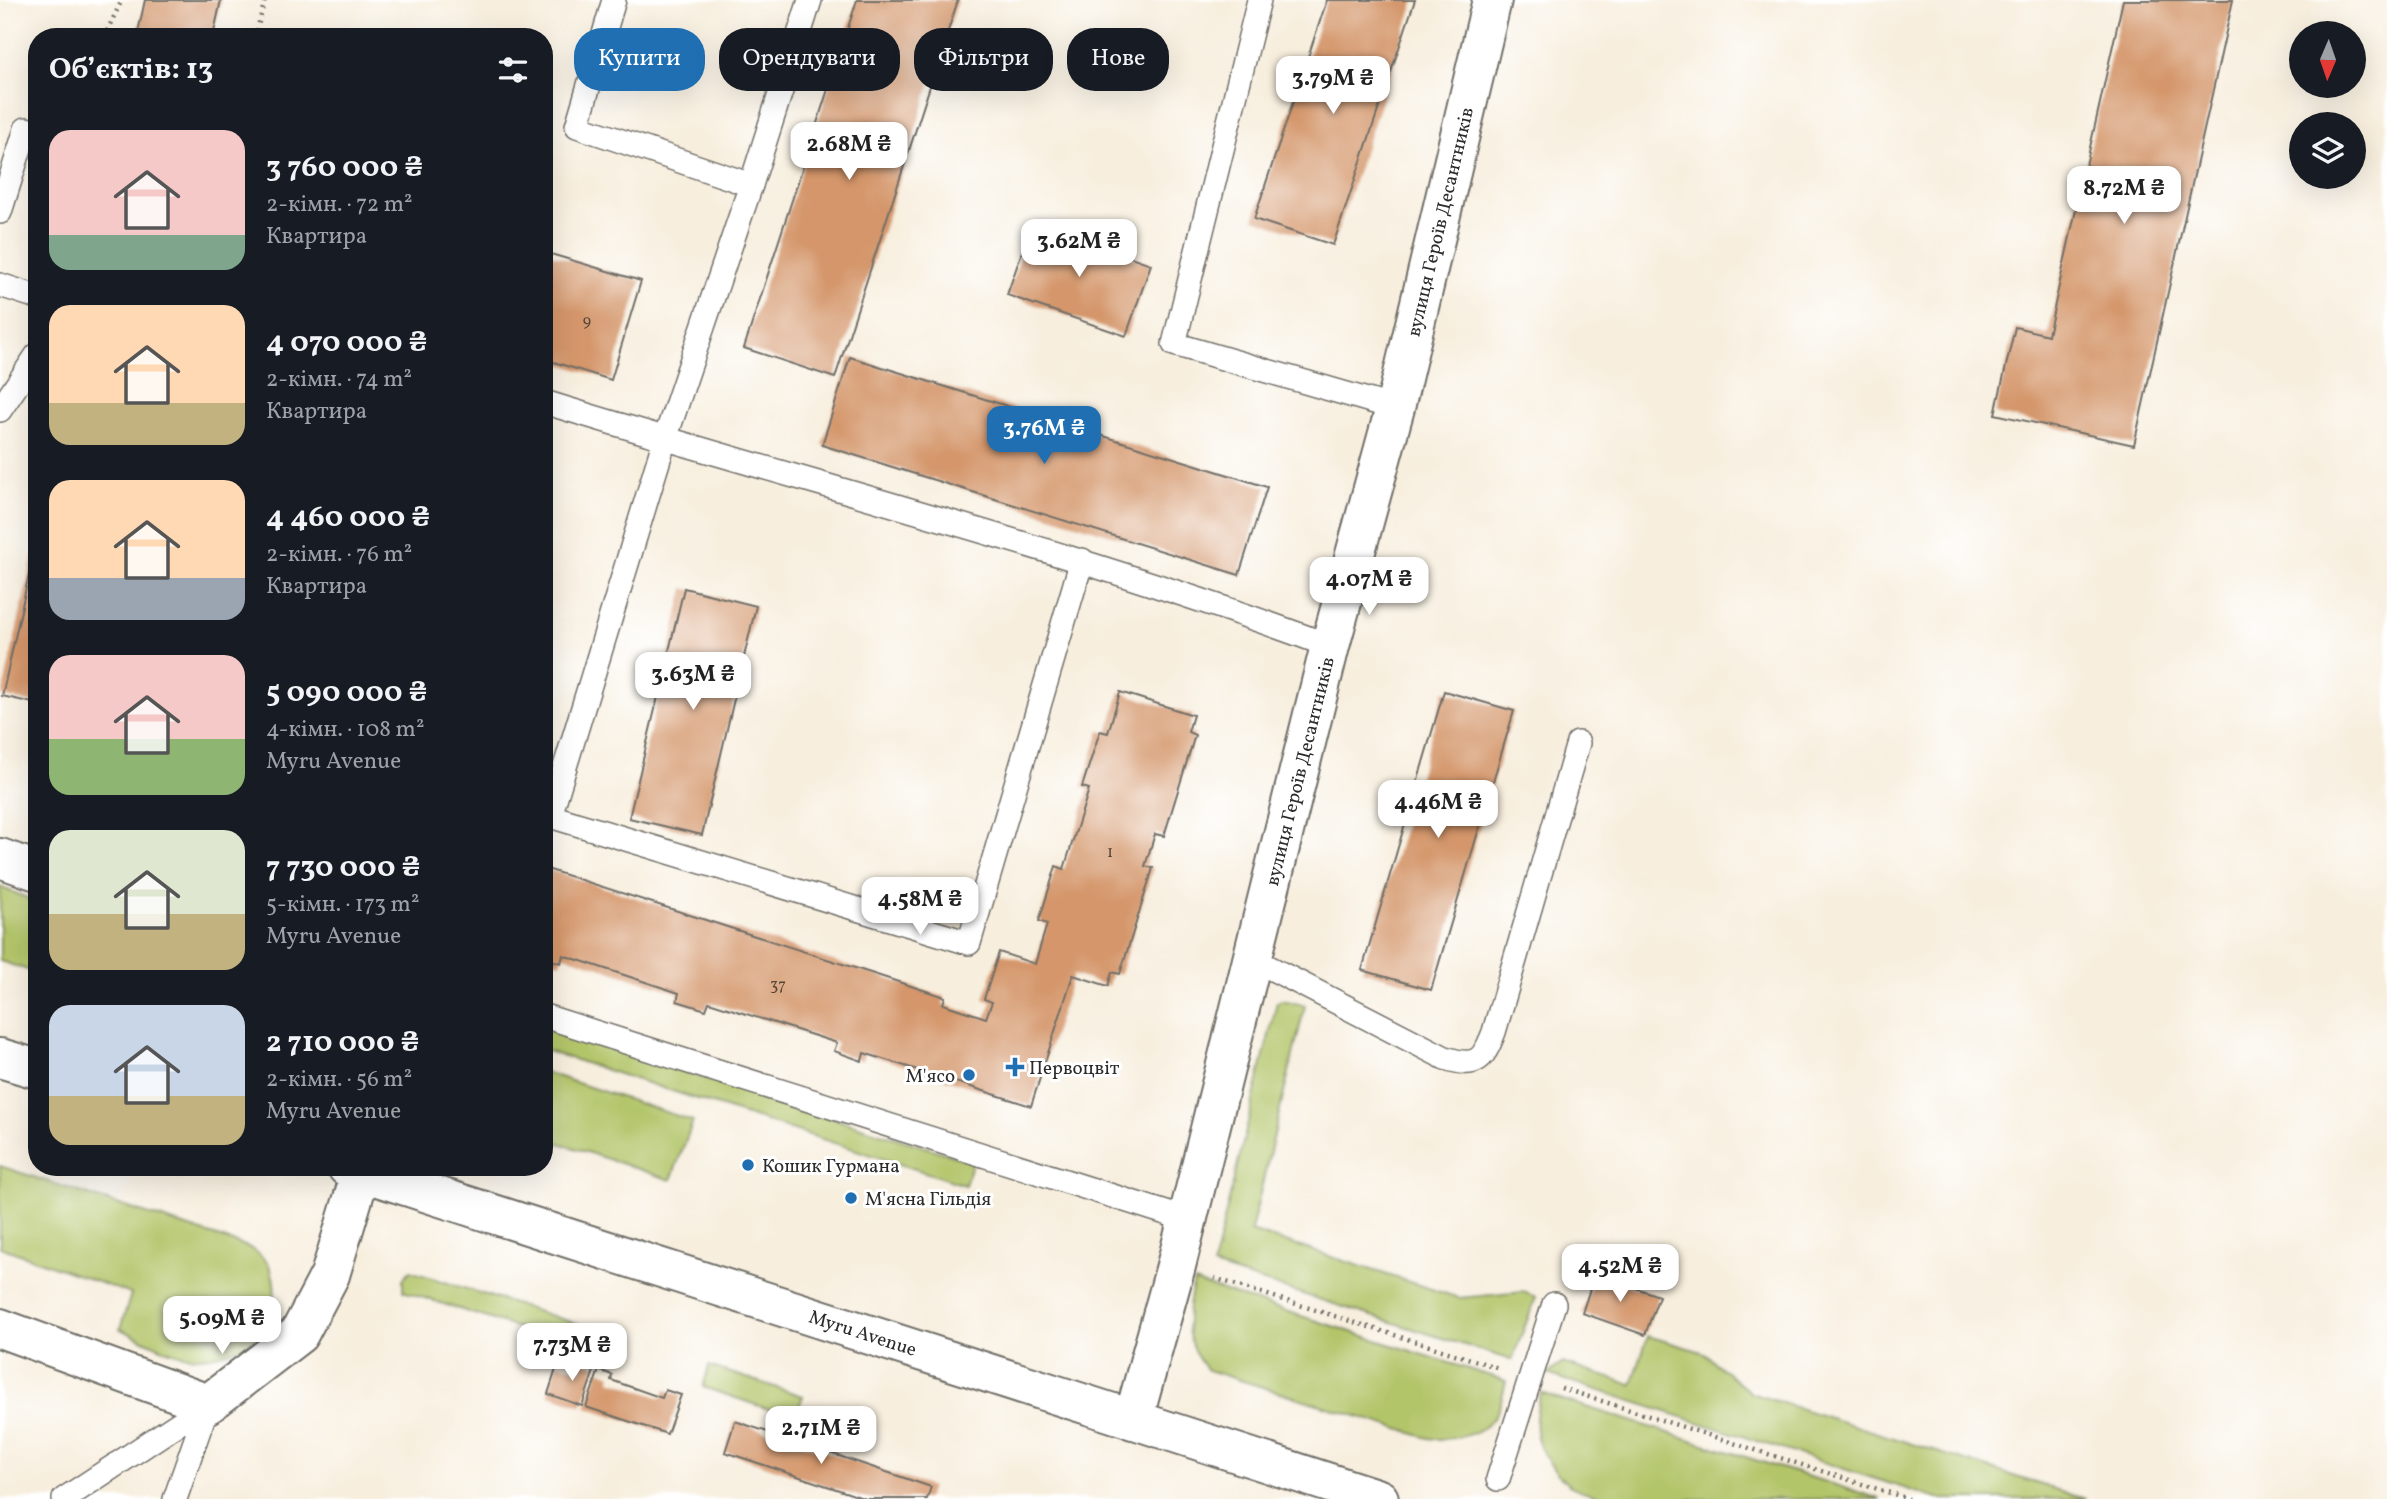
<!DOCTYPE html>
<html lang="uk">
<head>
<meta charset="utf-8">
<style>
	:root { --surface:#171b24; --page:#20242c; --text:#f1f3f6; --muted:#9ea1a6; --accent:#1f6fb2 }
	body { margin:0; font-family:Vollkorn,serif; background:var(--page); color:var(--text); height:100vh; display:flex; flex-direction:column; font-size:26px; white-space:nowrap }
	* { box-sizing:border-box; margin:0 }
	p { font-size:23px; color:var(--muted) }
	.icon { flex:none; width:38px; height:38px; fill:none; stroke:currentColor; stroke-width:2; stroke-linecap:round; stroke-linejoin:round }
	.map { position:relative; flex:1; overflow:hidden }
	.panel { position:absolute; left:28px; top:28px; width:525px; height:1148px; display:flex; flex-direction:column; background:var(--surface); border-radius:28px; box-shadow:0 7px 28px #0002 }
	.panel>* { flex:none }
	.banner { position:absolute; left:574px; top:28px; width:665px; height:63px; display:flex; gap:14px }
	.needle { width:46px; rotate:182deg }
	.controls { position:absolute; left:2289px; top:21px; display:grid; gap:14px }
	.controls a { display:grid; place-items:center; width:77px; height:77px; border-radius:50%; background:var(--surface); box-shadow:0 7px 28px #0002; font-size:35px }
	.price { position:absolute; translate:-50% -60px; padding:0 16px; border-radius:14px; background:#fff; color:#222; font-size:23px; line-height:46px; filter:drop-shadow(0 2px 4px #0008) }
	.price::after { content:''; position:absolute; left:50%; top:42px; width:21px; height:16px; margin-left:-10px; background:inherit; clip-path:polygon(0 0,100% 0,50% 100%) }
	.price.current { background:var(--accent); color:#fff }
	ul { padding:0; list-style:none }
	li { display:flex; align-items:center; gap:21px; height:175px; padding:0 21px }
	li span { display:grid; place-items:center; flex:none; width:196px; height:140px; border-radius:21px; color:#555 }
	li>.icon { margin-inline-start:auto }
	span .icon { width:84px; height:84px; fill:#fffc; stroke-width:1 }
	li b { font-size:30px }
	h2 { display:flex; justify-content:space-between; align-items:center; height:84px; padding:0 21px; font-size:30px }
	.tag { padding:0 24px; border-radius:28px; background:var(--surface); box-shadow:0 7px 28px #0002; font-size:24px; line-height:63px }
	.tag.current { background:var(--accent); color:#fff }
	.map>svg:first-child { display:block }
	.green { fill:#b2c569; stroke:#6e784a; stroke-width:2 }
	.building { fill:#d4966a }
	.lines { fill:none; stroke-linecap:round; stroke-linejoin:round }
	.service-casing { stroke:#726f69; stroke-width:26 }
	.minor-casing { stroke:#726f69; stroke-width:42 }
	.primary-casing { stroke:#726f69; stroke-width:42 }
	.path { stroke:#726f69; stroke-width:4.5; stroke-dasharray:2 5; stroke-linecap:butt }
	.service { stroke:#fff; stroke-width:23 }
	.minor { stroke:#fff; stroke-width:38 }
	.primary { stroke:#fff; stroke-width:38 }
	.poi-dot { fill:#1f6fb2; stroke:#fff; stroke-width:2.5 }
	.labels { text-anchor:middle; stroke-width:6; stroke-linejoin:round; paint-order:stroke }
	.number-label { font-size:16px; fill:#55463b }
	.street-label { font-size:19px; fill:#2b2b2b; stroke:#fff }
	.poi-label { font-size:19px; fill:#2b2b2b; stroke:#fff; text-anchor:start }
</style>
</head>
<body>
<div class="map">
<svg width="2387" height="1499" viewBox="0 0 2387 1499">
	<rect width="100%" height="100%" fill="#fff"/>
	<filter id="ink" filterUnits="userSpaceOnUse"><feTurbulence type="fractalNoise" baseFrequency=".0143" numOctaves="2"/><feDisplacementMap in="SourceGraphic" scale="14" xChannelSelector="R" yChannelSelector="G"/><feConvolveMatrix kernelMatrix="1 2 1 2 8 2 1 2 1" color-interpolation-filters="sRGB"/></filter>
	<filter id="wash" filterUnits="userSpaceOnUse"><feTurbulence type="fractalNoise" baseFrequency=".00686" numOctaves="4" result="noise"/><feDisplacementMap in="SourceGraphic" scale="28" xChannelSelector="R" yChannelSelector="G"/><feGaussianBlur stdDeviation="1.57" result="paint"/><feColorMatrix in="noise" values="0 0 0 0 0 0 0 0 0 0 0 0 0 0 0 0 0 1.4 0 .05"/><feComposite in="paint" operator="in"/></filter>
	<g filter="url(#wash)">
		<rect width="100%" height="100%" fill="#f7eedd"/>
		<!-- green -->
		<g class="green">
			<path d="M0 887 37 902V973L0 961Z"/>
			<path d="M1282 1000 1305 1005 1251 1231 1459 1298 1524 1292 1536 1297 1512 1360 1213 1266 1277 1002Z"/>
			<path d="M544 1028 973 1162 965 1185 544 1050Z"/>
			<path d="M544 1072 693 1121 671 1180 544 1138Z"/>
			<path d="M0 1166 251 1248C258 1253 266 1259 270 1267 277 1283 276 1310 267 1325 255 1345 219 1358 196 1357 169 1355 144 1339 120 1329L131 1294 0 1247Z"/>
			<path d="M410 1271 587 1327 580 1348 403 1291V1279Z"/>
			<path d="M1194 1282 1506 1381C1503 1392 1501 1408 1494 1417 1480 1437 1449 1441 1428 1438L1207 1370C1183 1343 1185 1315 1194 1282Z"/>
			<path d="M1648 1336 1702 1352 1751 1393 2086 1499H1938L1547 1374 1563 1363 1632 1385Z"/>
			<path d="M709 1366 803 1396 795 1418 703 1387Z"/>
			<path d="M1541 1393 1880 1499H1611C1598 1495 1580 1492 1569 1485 1562 1480 1556 1472 1551 1465 1532 1441 1533 1420 1541 1393Z"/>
		</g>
		<g id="blocks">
			<!-- building -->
			<g class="building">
				<path d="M145 0H221L213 37H137Z"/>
				<path d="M857 0H958L835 378 744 348Z"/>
				<path d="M1327 0H1415L1333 245 1254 219Z"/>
				<path d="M2123 0H2233L2134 445 1995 414 2015 327 2048 335Z"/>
				<path d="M1032 223 1151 264 1126 336 1007 295Z"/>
				<path d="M544 252 641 281 611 380 544 359Z"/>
				<path d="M850 357 1267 487 1239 575 822 445Z"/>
				<path d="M36 543H37V704L2 696Z"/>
				<path d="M684 588 756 606 702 835 629 818Z"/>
				<path d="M1444 691 1514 711 1431 990 1362 970Z"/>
				<path d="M1120 692 1193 715 1188 732 1195 735 1164 836 1155 834 1145 866 1153 868 1120 974 1112 972 1108 986 1073 975 1031 1106 864 1053 862 1061 834 1051 837 1043 709 1002 706 1010 677 1001 679 993 563 955 561 963 544 958V868L945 997 943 1004 986 1018 992 1002 984 999 999 952 1035 964 1047 924 1039 921 1056 866 1064 869 1089 789 1082 787 1100 731 1108 733Z"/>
				<path d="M1595 1274 1659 1296 1645 1335 1582 1313Z"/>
				<path d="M584 1362 596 1365 582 1406 548 1394 558 1363 581 1370Z"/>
				<path d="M599 1370 612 1375 611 1380 662 1398 665 1390 681 1395 667 1434 586 1407Z"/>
				<path d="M735 1421 931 1487 927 1499H866L725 1452Z"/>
			</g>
		</g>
	</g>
	<g filter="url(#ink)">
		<use href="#blocks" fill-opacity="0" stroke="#726f69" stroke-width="2"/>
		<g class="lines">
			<!-- service casing -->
			<g class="service-casing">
				<g id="service">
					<path d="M614 0 577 126 751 185"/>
					<path d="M810 0 751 185 665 439 550 816 969 943 1082 560"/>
					<path d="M1259 0 1174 344 1395 408"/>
					<path d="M0 212 26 129"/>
					<path d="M0 285 37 297"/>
					<path d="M544 402C806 483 1073 550 1330 646"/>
					<path d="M0 410 37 355"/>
					<path d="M1253 959 1445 1058C1476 1068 1483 1061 1494 1032L1578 743"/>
					<path d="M544 1016 1188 1220"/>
					<path d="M1498 1479 1554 1304"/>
					<path d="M64 1499 208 1404"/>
					<path d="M175 1499 208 1404"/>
				</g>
			</g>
			<!-- minor casing -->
			<g class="minor-casing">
				<g id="minor">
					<path d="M0 858 37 871"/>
					<path d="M0 1328 208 1404 299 1334 330 1275 361 1172"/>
					<path id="s1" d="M1133 1420 1176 1266 1330 646 1395 408 1492 0"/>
				</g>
			</g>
			<!-- primary casing -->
			<g class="primary-casing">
				<g id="primary">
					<path d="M0 1058 37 1069"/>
					<path id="s2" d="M347 1167C691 1276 1035 1388 1379 1499"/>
				</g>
			</g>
			<!-- path -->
			<g class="path">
				<path d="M104 37 122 0"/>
				<path d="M255 37 265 0"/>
				<path d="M1214 1278 1499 1368"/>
				<path d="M1561 1388 1909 1499"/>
			</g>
			<!-- service -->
			<use href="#service" class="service"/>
			<!-- minor -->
			<use href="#minor" class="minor"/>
			<!-- primary -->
			<use href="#primary" class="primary"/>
		</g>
	</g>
	<!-- markers -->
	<g class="poi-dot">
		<path d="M1011.5 1056.5h7v7h7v7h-7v7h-7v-7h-7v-7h7z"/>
		<circle cx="969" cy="1075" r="7"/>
		<circle cx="748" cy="1165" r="7"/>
		<circle cx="851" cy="1198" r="7"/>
	</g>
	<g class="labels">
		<!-- number labels -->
		<g class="number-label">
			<text x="587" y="326">9</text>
			<text x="1110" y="857">1</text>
			<text x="778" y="990">37</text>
		</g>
		<!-- street labels -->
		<g class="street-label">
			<text dy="7" stroke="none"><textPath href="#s1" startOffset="1237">вулиця Героїв Десантників</textPath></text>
			<text dy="7" stroke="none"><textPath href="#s1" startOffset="670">вулиця Героїв Десантників</textPath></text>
			<text dy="7" stroke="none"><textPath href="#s2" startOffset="542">Myru Avenue</textPath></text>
		</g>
		<!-- poi labels -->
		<g class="poi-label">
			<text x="1029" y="1074">Первоцвіт</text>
			<text x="955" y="1082" text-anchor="end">М'ясо</text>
			<text x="762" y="1172">Кошик Гурмана</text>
			<text x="865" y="1205">М'ясна Гільдія</text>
		</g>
	</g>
</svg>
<div class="controls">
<a><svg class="needle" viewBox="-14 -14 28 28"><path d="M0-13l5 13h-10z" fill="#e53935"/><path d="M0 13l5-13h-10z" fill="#9ea1a6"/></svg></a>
<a><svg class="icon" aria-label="layers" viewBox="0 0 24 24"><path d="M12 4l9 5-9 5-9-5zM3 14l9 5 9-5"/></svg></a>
</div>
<b class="price" style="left:1333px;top:116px">3.79M ₴</b>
<b class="price" style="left:849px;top:182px">2.68M ₴</b>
<b class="price" style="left:2124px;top:226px">8.72M ₴</b>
<b class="price" style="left:1079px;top:279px">3.62M ₴</b>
<b class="price current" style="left:1044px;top:466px">3.76M ₴</b>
<b class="price" style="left:1369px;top:617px">4.07M ₴</b>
<b class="price" style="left:693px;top:712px">3.63M ₴</b>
<b class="price" style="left:1438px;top:840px">4.46M ₴</b>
<b class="price" style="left:920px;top:937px">4.58M ₴</b>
<b class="price" style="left:1620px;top:1304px">4.52M ₴</b>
<b class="price" style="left:222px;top:1356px">5.09M ₴</b>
<b class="price" style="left:572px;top:1383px">7.73M ₴</b>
<b class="price" style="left:821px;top:1466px">2.71M ₴</b>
<div class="banner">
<a class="tag current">Купити</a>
<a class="tag">Орендувати</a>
<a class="tag">Фільтри</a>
<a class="tag">Нове</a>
</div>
<section class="panel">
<h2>Об’єктів: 13<svg class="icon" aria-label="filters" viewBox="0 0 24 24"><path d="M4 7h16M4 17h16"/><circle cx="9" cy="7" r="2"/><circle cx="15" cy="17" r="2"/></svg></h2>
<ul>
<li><span style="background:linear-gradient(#f6c9c9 75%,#7fa58c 0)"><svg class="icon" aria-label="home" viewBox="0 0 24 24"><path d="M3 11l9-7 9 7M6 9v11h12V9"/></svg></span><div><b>3 760 000 ₴</b><p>2-кімн. · 72 m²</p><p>Квартира</p></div></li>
<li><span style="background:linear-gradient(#ffd9b3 70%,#c2b280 0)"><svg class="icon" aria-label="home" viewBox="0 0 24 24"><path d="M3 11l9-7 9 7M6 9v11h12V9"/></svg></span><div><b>4 070 000 ₴</b><p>2-кімн. · 74 m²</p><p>Квартира</p></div></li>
<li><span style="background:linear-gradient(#ffd9b3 70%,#9aa5b1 0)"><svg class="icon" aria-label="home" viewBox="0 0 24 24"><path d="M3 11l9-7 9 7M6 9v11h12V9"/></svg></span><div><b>4 460 000 ₴</b><p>2-кімн. · 76 m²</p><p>Квартира</p></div></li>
<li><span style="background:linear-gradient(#f6c9c9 60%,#8fb573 0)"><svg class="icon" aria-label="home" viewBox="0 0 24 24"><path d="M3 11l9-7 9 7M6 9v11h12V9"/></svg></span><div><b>5 090 000 ₴</b><p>4-кімн. · 108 m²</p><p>Myru Avenue</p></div></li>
<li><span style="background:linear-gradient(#dfe7d0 60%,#c2b280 0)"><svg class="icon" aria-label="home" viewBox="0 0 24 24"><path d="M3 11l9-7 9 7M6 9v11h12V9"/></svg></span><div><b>7 730 000 ₴</b><p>5-кімн. · 173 m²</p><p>Myru Avenue</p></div></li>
<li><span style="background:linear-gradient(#c9d6e8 65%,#c2b280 0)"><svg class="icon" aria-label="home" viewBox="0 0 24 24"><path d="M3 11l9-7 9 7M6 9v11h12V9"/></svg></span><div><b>2 710 000 ₴</b><p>2-кімн. · 56 m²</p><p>Myru Avenue</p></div></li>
</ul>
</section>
</div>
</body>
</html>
